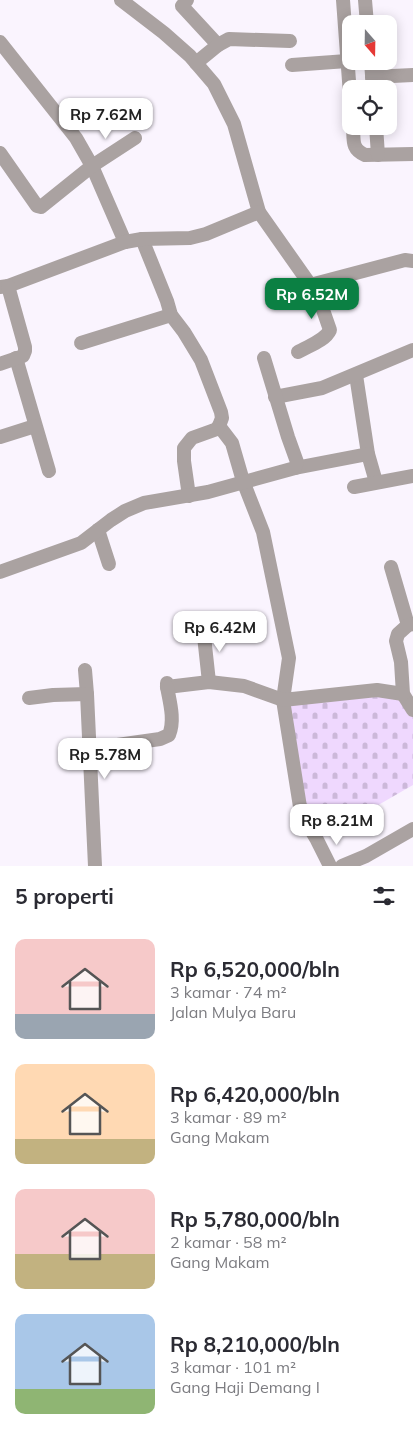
<!DOCTYPE html>
<html lang="id">
<head>
<meta charset="utf-8">
<style>
	:root { --surface:#fff; --page:#f2f2f3; --text:#2b2b33; --muted:#7c7c81; --accent:#0b8043 }
	body { margin:0; font-family:Mulish,sans-serif; background:var(--page); color:var(--text); height:100vh; display:flex; flex-direction:column; font-size:19px; white-space:nowrap }
	* { box-sizing:border-box; margin:0 }
	p { font-size:16px; color:var(--muted) }
	.icon { flex:none; width:28px; height:28px; fill:none; stroke:currentColor; stroke-width:2; stroke-linecap:round; stroke-linejoin:round }
	.map { position:relative; height:866px; overflow:hidden }
	.sheet { display:flex; flex-direction:column; background:var(--surface); flex:1 }
	.sheet>* { flex:none }
	.needle { width:32px; rotate:160deg }
	.tools { position:absolute; left:342px; top:15px; display:grid; gap:10px }
	.tools a { display:grid; place-items:center; width:55px; height:55px; border-radius:10px; background:var(--surface); box-shadow:0 2px 12px #0003; font-size:25px }
	.price { position:absolute; translate:-50% -42px; padding:0 11px; border-radius:10px; background:#fff; color:#222; font-size:16px; line-height:32px; filter:drop-shadow(0 1px 2px #0008) }
	.price::after { content:''; position:absolute; left:50%; top:30px; width:15px; height:11px; margin-left:-8px; background:inherit; clip-path:polygon(0 0,100% 0,50% 100%) }
	.price.active { background:var(--accent); color:#fff }
	ul { padding:0; list-style:none }
	li { display:flex; align-items:center; gap:15px; height:125px; padding:0 15px }
	li span { display:grid; place-items:center; flex:none; width:140px; height:100px; border-radius:10px; color:#555 }
	li>.icon { margin-inline-start:auto }
	span .icon { width:60px; height:60px; fill:#fffc; stroke-width:1 }
	li b { font-size:21px }
	h2 { display:flex; justify-content:space-between; align-items:center; height:60px; padding:0 15px; font-size:21px }
	.map>svg:first-child { display:block }
	.cemetery { fill:url(#cemetery-stones) }
	.lines { fill:none; stroke-linecap:round; stroke-linejoin:round }
	.minor { stroke:#aaa2a1; stroke-width:14 }
</style>
</head>
<body>
<div class="map">
<svg width="413" height="866" viewBox="0 0 413 866">
	<defs>
		<pattern id="cemetery-stones" width="16" height="16" patternUnits="userSpaceOnUse" patternTransform="scale(1.25)"><rect width="16" height="16" fill="#efd8fe"/><path d="M2 7V4a2 2 0 0 1 4 0v3zM10 15v-3a2 2 0 0 1 4 0v3z" fill="#ccb8d9"/></pattern>
	</defs>
	<rect width="100%" height="100%" fill="#faf4fe"/>
	<!-- cemetery -->
	<path class="cemetery" d="M377 693 402 696 413 713V785L321 838 305 812 286 703Z"/>
	<g class="lines">
		<!-- minor -->
		<g class="minor">
			<path d="M121 0 164 33 190 56 214 84 234 124 259 212 309 283 314 284 405 260 413 261"/>
			<path d="M187 0 182 6 218 45"/>
			<path d="M343 0 351 108"/>
			<path d="M365 0 367 24"/>
			<path d="M0 42 76 138 92 166 125 242"/>
			<path d="M371 61 373 89"/>
			<path d="M196 63 218 45 229 39 290 41"/>
			<path d="M292 65 347 61"/>
			<path d="M372 77 413 75"/>
			<path d="M353 126C354 140 351 149 365 155L413 154"/>
			<path d="M376 126 378 155"/>
			<path d="M0 153 37 206 41 207 92 166 135 138"/>
			<path d="M142 239 167 301 171 315 184 332 201 360 221 412 222 418 219 426"/>
			<path d="M0 287 8 286 125 242 142 239 190 238 206 234 259 212"/>
			<path d="M81 343 171 315"/>
			<path d="M298 352C308 346 325 341 330 330L314 284"/>
			<path d="M16 358 49 471"/>
			<path d="M0 364 23 356 25 351V347L8 286"/>
			<path d="M356 375 368 454 376 482"/>
			<path d="M275 397 322 388 413 350"/>
			<path d="M219 426 232 443 243 481 263 532 289 658 283 700 301 813 317 840 330 866"/>
			<path d="M0 437 35 426"/>
			<path d="M295 468 368 454"/>
			<path d="M354 487 413 476"/>
			<path d="M189 496 184 461V448L192 438 217 429 219 426"/>
			<path d="M98 530 109 564"/>
			<path d="M391 567 408 625"/>
			<path d="M0 572 81 543 111 520 125 511 144 503 208 492 295 468 297 462 288 437 264 358"/>
			<path d="M413 624 408 625 398 634 396 641 401 662 403 694 413 710"/>
			<path d="M203 627 209 682"/>
			<path d="M85 670 87 694 95 866"/>
			<path d="M167 683V687L209 682 244 686 283 700 377 690 403 694"/>
			<path d="M29 698 53 695 87 694"/>
			<path d="M89 749 160 739 169 735C175 720 170 703 167 687"/>
			<path d="M342 866 366 856 413 829"/>
		</g>
	</g>
</svg>
<div class="tools">
<a><svg class="needle" viewBox="-14 -14 28 28"><path d="M0-13l5 13h-10z" fill="#e53935"/><path d="M0 13l5-13h-10z" fill="#7c7c81"/></svg></a>
<a><svg class="icon" aria-label="locate" viewBox="0 0 24 24"><circle cx="12" cy="12" r="6"/><path d="M12 2v4M12 18v4M2 12h4M18 12h4"/></svg></a>
</div>
<b class="price" style="left:106px;top:140px">Rp 7.62M</b>
<b class="price active" style="left:312px;top:320px">Rp 6.52M</b>
<b class="price" style="left:220px;top:653px">Rp 6.42M</b>
<b class="price" style="left:105px;top:780px">Rp 5.78M</b>
<b class="price" style="left:337px;top:846px">Rp 8.21M</b>
</div>
<section class="sheet">
<h2>5 properti<svg class="icon" aria-label="filters" viewBox="0 0 24 24"><path d="M4 7h16M4 17h16"/><circle cx="9" cy="7" r="2"/><circle cx="15" cy="17" r="2"/></svg></h2>
<ul>
<li><span style="background:linear-gradient(#f6c9c9 75%,#9aa5b1 0)"><svg class="icon" aria-label="home" viewBox="0 0 24 24"><path d="M3 11l9-7 9 7M6 9v11h12V9"/></svg></span><div><b>Rp 6,520,000/bln</b><p>3 kamar · 74 m²</p><p>Jalan Mulya Baru</p></div></li>
<li><span style="background:linear-gradient(#ffd9b3 75%,#c2b280 0)"><svg class="icon" aria-label="home" viewBox="0 0 24 24"><path d="M3 11l9-7 9 7M6 9v11h12V9"/></svg></span><div><b>Rp 6,420,000/bln</b><p>3 kamar · 89 m²</p><p>Gang Makam</p></div></li>
<li><span style="background:linear-gradient(#f6c9c9 65%,#c2b280 0)"><svg class="icon" aria-label="home" viewBox="0 0 24 24"><path d="M3 11l9-7 9 7M6 9v11h12V9"/></svg></span><div><b>Rp 5,780,000/bln</b><p>2 kamar · 58 m²</p><p>Gang Makam</p></div></li>
<li><span style="background:linear-gradient(#a9c7e8 75%,#8fb573 0)"><svg class="icon" aria-label="home" viewBox="0 0 24 24"><path d="M3 11l9-7 9 7M6 9v11h12V9"/></svg></span><div><b>Rp 8,210,000/bln</b><p>3 kamar · 101 m²</p><p>Gang Haji Demang I</p></div></li>
</ul>
</section>
</body>
</html>
